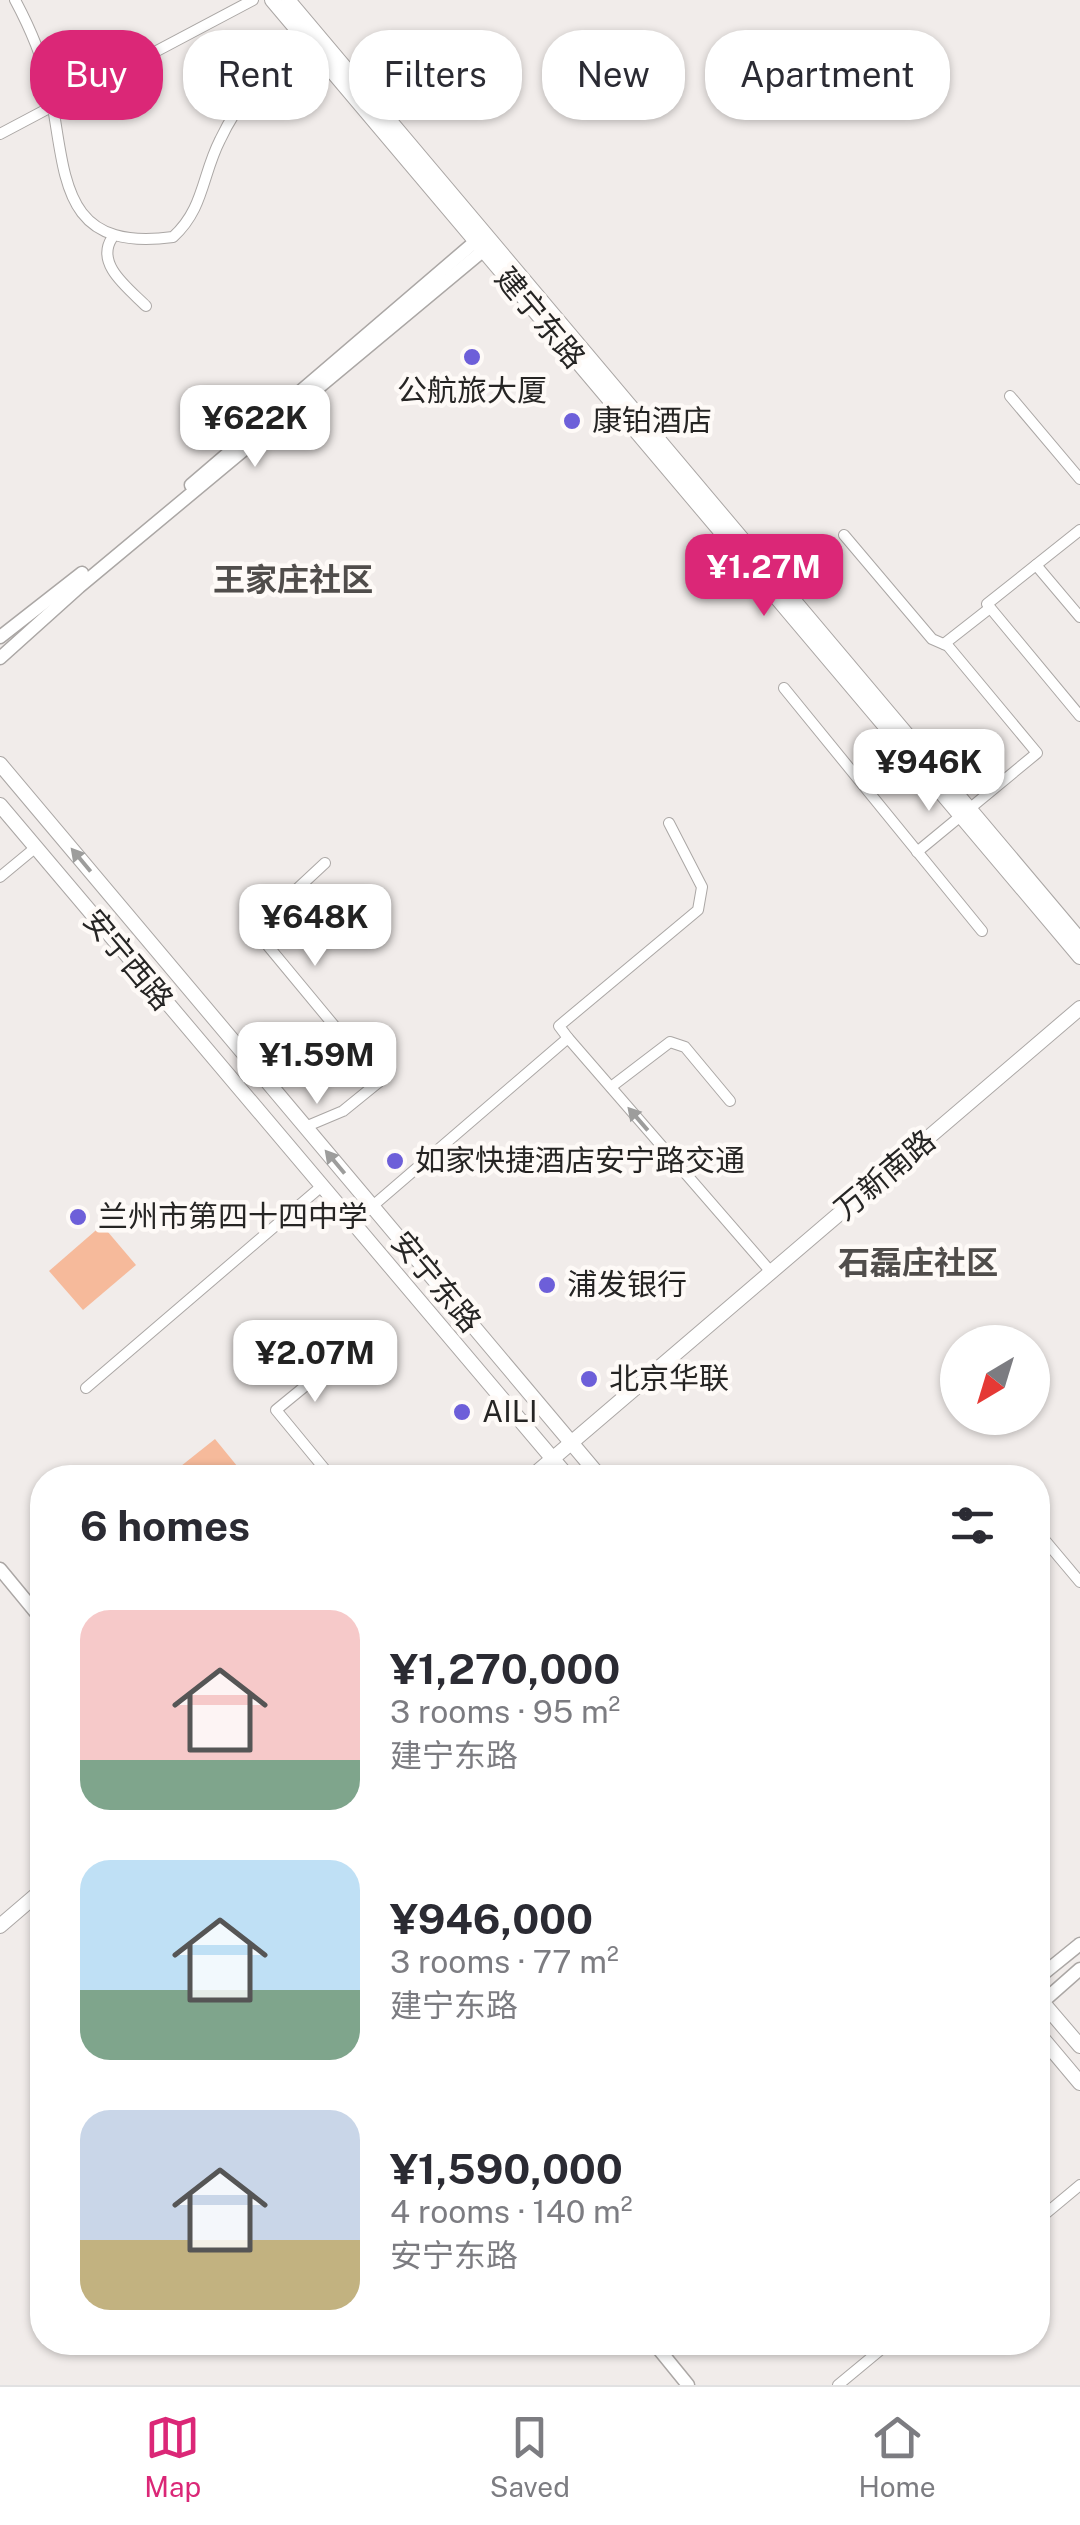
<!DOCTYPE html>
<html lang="en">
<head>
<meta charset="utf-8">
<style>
	:root { --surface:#fff; --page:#f2f2f3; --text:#2b2b33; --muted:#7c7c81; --line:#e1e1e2; --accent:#db2777 }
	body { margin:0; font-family:"Public Sans","Noto Sans SC",sans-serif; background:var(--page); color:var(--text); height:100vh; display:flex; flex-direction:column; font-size:38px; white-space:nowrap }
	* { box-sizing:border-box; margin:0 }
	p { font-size:32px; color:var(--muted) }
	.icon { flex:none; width:55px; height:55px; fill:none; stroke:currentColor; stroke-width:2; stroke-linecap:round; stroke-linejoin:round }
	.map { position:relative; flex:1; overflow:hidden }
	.panel { position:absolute; left:30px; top:1465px; width:1020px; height:890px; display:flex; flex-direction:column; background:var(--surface); border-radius:40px; box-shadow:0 2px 8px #0004 }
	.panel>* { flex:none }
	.hud { position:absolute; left:30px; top:30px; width:1020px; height:90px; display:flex; gap:20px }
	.needle { width:65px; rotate:218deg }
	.tools { position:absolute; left:940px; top:1325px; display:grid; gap:20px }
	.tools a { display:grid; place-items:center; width:110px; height:110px; border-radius:50%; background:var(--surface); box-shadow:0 2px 8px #0004; font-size:50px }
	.price { position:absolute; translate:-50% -85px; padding:0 22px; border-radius:20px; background:#fff; color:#222; font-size:32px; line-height:65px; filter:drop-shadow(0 2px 5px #0008) }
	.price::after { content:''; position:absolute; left:50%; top:60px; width:30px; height:22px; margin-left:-15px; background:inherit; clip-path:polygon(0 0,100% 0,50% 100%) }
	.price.selected { background:var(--accent); color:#fff }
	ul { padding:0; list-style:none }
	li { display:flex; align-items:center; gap:30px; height:250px; padding:0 50px }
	li span { display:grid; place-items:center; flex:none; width:280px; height:200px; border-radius:30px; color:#555 }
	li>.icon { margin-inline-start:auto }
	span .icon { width:120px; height:120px; fill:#fffc; stroke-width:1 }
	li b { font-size:42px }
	h2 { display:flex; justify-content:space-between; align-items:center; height:120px; padding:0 50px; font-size:42px }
	.pill { padding:0 35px; border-radius:40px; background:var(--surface); box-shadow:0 2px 8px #0004; font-size:35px; line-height:90px }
	.pill.selected { background:var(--accent); color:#fff }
	.tabs { display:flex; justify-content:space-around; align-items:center; height:140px; border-top:2px solid var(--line); background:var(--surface); font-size:28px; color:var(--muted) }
	.tabs a { display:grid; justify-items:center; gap:5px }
	.tabs .selected { color:var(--accent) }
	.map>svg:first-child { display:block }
	.green { fill:#f6ba9b }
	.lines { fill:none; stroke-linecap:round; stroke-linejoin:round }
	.minor-casing { stroke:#aba7a5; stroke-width:12 }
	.tertiary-casing { stroke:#aba7a5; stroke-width:15 }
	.secondary-casing { stroke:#aba7a5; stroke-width:16 }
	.minor { stroke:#fff; stroke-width:10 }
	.tertiary { stroke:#fff; stroke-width:12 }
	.secondary { stroke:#fff; stroke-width:14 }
	.oneway { fill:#9d9d9c }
	.poi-dot { fill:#6d5fd9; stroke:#fefaf7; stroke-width:4 }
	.labels { text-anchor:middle; stroke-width:9; stroke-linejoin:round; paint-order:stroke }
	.street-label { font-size:30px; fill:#262524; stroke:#fefaf7 }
	.poi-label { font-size:30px; fill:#262524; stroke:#fefaf7; text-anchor:start }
	.neighbourhood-label { font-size:32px; font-weight:bold; fill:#504d4b; stroke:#fefaf7 }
</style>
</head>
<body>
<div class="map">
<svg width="1080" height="2385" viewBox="0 0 1080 2385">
	<rect width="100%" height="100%" fill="#f1ecea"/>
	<!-- green -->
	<g class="green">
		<path d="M102 1225 136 1265 83 1310 49 1271Z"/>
		<path d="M215 1439 242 1472 235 1477H182L176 1470Z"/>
	</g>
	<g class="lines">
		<!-- minor casing -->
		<g class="minor-casing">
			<g id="minor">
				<path d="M15 0C30 28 42 56 49 86 67 171 56 253 173 237 204 209 202 175 220 140 238 102 269 62 308 44"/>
				<path d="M0 134 253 0"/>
				<path d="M112 238C95 264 128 288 146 306"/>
				<path d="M1010 396 1080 479"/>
				<path d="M1080 530 987 604 1080 716"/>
				<path d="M844 535 932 639 948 646 1037 753 917 852"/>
				<path d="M1036 565 1080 617"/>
				<path d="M944 644 990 608"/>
				<path d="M784 688 982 931"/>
				<path d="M0 877 35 848"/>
				<path d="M568 1038 559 1026 698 910 702 887 669 823"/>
				<path d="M611 1087 670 1042 685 1047 730 1101"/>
				<path d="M305 1127 343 1111 380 1081 254 929 325 863"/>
				<path d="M354 1222 568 1038 771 1272"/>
				<path d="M86 1388 323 1185"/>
				<path d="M332 1478 276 1410 364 1338"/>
				<path d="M1043 1538 1080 1582"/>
				<path d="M1038 2220 1080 2185"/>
				<path d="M838 2385 890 2342"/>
			</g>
		</g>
		<!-- tertiary casing -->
		<g class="tertiary-casing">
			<g id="tertiary">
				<path d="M191 485 483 235"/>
				<path d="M0 637 82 573"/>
				<path d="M0 658 79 587 491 244"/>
				<path d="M0 1569 42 1620"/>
				<path d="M1038 1978 1080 1944"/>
				<path d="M1038 2006 1080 1969"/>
				<path d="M653 2342 688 2385"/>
			</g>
		</g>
		<!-- secondary casing -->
		<g class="secondary-casing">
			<g id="secondary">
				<path d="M272 0 1080 957"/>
				<path d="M288 0 1080 940"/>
				<path d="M0 764 601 1478"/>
				<path d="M0 805 569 1478"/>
				<path d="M530 1478 1080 1008"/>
				<path d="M0 1926 42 1890"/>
				<path d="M1038 1997 1080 2046"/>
				<path d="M1038 2033 1080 2083"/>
			</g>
		</g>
		<!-- minor -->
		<use href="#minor" class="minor"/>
		<!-- tertiary -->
		<use href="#tertiary" class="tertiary"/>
		<!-- secondary -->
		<use href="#secondary" class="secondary"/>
	</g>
	<!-- one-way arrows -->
	<defs><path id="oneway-solid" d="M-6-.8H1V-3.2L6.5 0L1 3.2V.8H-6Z" transform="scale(2.5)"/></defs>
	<g class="oneway">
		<use href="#oneway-solid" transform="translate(81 860) rotate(-130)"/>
		<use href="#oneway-solid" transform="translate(638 1119) rotate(-131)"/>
		<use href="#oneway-solid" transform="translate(335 1162) rotate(-130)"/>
	</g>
	<!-- markers -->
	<g class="poi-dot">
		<circle cx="472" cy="357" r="10"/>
		<circle cx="572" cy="421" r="10"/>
		<circle cx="395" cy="1161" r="10"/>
		<circle cx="78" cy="1217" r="10"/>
		<circle cx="547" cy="1285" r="10"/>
		<circle cx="589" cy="1379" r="10"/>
		<circle cx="462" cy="1412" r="10"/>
	</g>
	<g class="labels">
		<!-- street labels -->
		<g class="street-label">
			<text transform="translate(540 318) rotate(50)" y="10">建宁东路</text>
			<text transform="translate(128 960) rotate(50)" y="10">安宁西路</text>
			<text transform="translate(885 1175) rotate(-40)" y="10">万新南路</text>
			<text transform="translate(436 1282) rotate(50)" y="10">安宁东路</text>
		</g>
		<!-- poi labels -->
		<g class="poi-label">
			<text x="472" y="401" text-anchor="middle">公航旅大厦</text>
			<text x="592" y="431">康铂酒店</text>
			<text x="415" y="1171">如家快捷酒店安宁路交通</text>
			<text x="98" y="1227">兰州市第四十四中学</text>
			<text x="567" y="1295">浦发银行</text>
			<text x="609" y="1389">北京华联</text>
			<text x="482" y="1422">AILI</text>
		</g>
		<!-- neighbourhood labels -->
		<g class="neighbourhood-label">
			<text x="293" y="591">王家庄社区</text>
			<text x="918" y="1274">石磊庄社区</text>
		</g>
	</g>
</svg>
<div class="tools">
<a><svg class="needle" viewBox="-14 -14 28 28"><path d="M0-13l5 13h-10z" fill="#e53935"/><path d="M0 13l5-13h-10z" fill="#7c7c81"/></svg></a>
</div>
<b class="price" style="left:255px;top:470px">¥622K</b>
<b class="price selected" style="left:764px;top:619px">¥1.27M</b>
<b class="price" style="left:929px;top:814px">¥946K</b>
<b class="price" style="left:315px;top:969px">¥648K</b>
<b class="price" style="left:317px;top:1107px">¥1.59M</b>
<b class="price" style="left:315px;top:1405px">¥2.07M</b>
<div class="hud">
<a class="pill selected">Buy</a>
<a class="pill">Rent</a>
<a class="pill">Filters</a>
<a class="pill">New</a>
<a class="pill">Apartment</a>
</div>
<section class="panel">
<h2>6 homes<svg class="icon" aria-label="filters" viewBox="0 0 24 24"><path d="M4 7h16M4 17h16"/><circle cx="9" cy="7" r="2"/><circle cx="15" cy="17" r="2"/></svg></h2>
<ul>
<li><span style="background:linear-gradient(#f6c9c9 75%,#7fa58c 0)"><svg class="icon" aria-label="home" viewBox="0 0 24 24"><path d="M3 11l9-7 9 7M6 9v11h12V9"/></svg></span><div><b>¥1,270,000</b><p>3 rooms · 95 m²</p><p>建宁东路</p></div></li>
<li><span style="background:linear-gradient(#bfe0f5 65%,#7fa58c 0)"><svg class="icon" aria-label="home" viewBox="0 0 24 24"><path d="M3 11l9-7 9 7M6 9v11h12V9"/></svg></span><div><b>¥946,000</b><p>3 rooms · 77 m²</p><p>建宁东路</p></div></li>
<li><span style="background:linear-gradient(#c9d6e8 65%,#c2b280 0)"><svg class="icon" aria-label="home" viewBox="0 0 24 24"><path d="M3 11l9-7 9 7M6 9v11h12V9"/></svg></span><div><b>¥1,590,000</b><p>4 rooms · 140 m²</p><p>安宁东路</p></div></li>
</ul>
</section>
</div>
<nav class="tabs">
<a class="selected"><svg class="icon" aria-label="map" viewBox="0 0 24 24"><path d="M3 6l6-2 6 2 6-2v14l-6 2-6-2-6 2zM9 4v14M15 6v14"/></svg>Map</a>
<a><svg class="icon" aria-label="saved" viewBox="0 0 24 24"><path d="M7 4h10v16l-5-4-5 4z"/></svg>Saved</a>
<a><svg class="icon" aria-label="home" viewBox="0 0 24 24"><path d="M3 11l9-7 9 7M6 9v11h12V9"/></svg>Home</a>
</nav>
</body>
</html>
